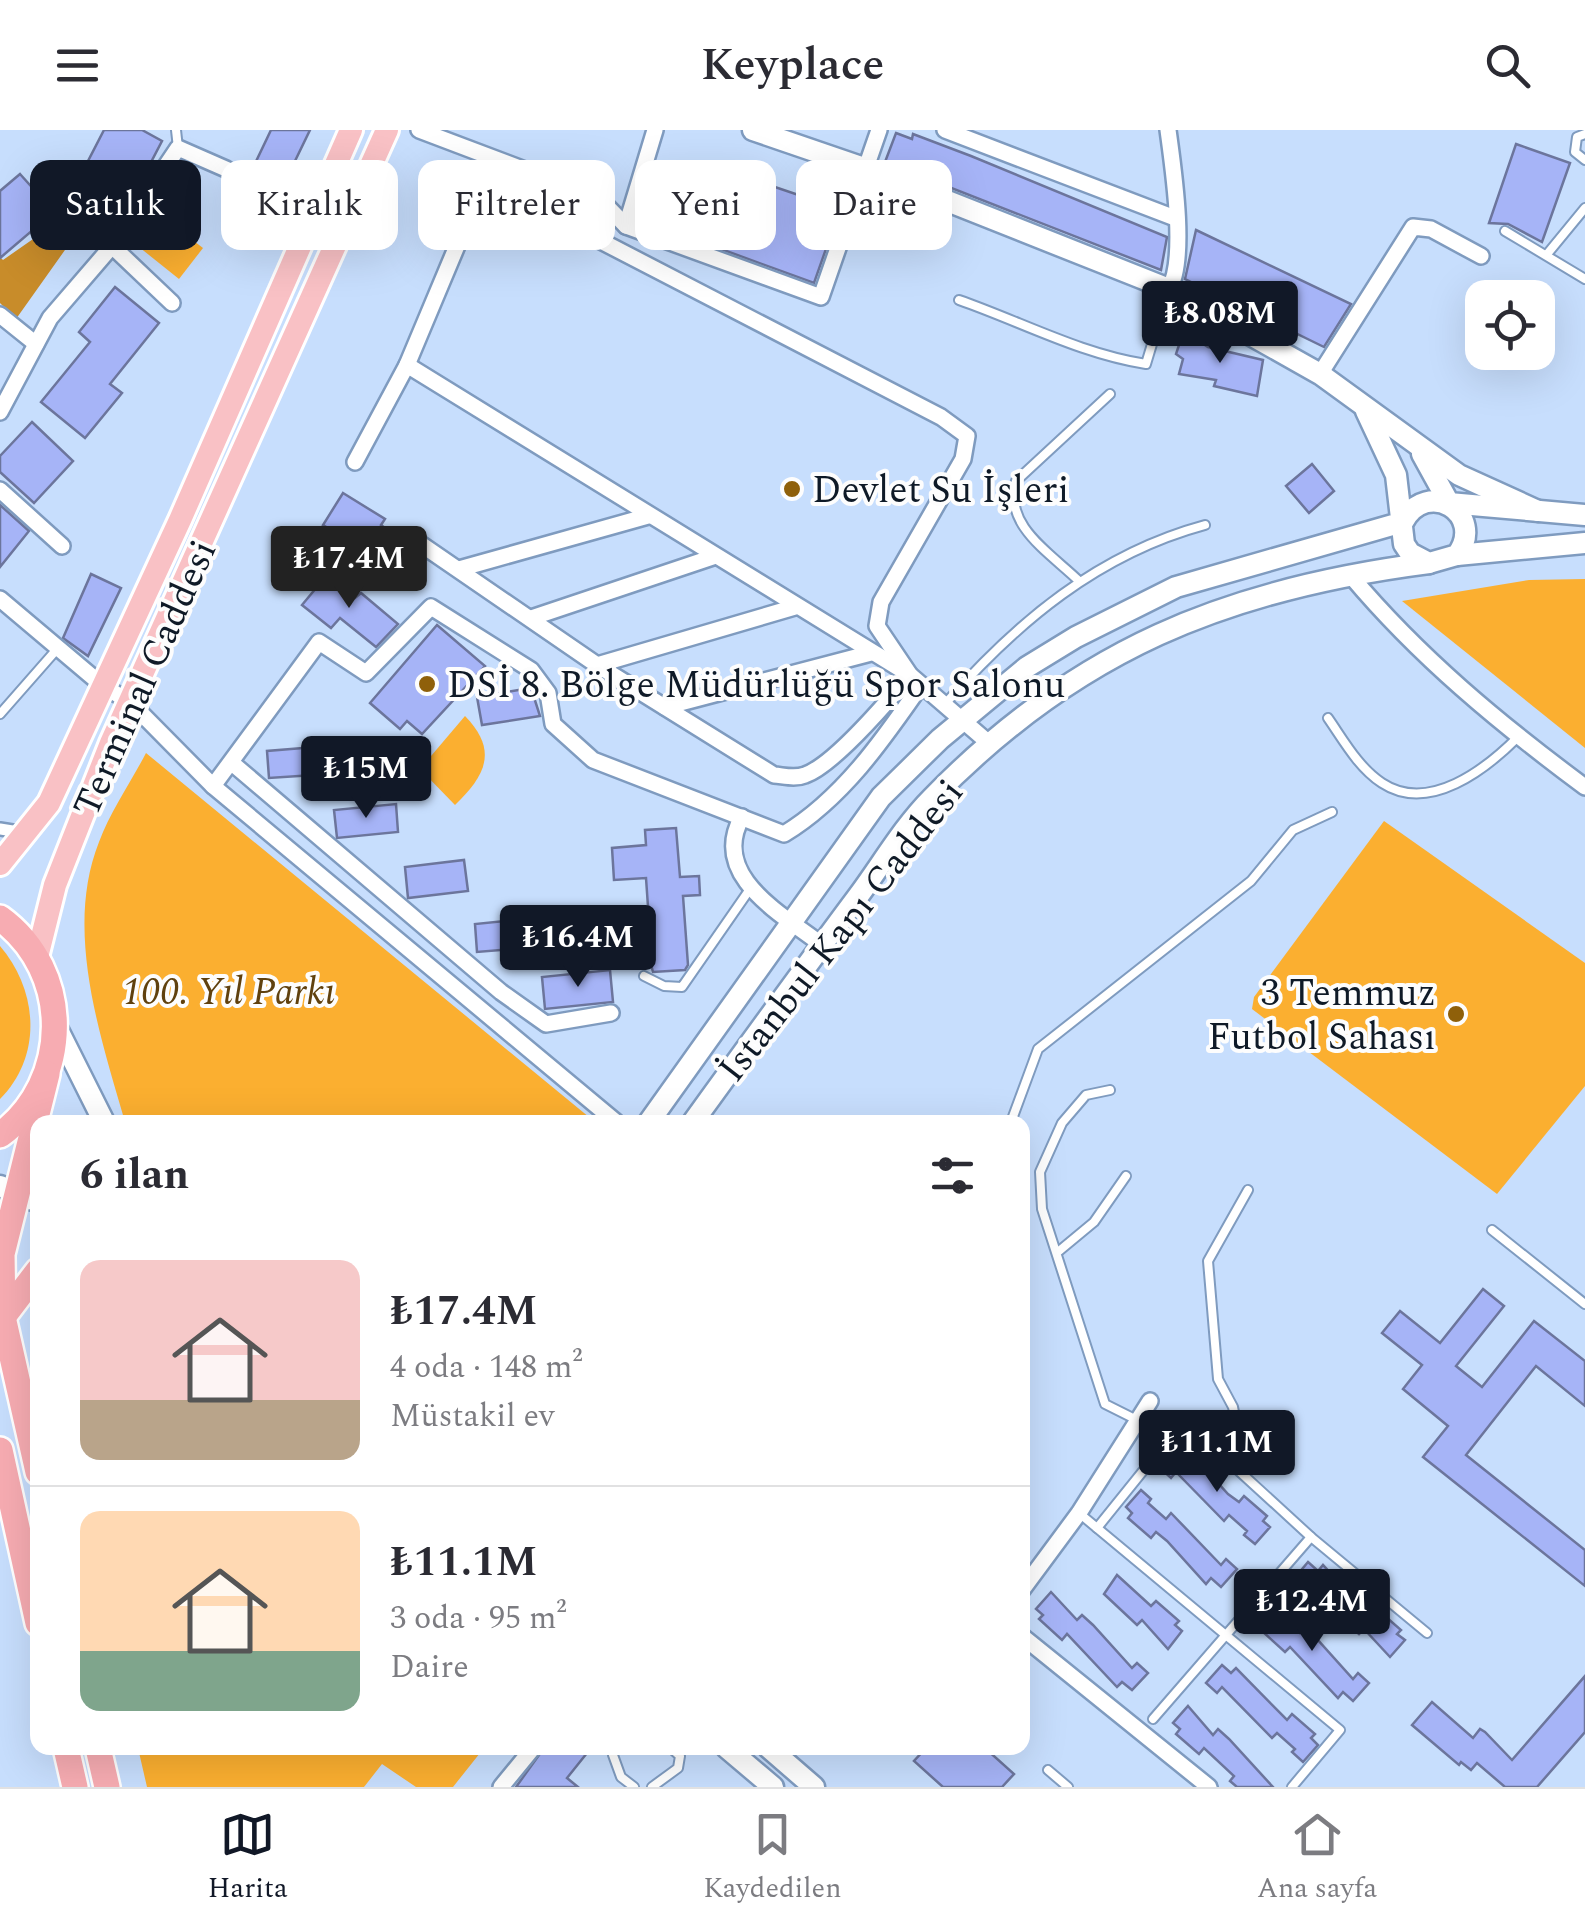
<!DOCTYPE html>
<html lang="tr">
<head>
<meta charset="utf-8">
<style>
	:root { --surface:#fff; --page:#f2f2f3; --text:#2b2b33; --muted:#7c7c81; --line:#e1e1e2; --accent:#111827 }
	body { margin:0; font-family:Spectral,serif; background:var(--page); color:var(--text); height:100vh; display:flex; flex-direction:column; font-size:38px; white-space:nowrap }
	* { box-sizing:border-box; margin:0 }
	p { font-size:32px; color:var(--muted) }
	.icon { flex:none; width:55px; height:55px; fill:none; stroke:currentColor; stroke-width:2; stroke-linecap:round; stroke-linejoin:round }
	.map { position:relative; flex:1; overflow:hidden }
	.side { position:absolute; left:30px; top:985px; width:1000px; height:640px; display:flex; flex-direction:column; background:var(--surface); border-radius:20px; box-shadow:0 10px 40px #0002 }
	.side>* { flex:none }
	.guide { position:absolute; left:30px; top:30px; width:1000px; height:90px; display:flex; gap:20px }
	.fabs { position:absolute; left:1465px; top:150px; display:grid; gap:20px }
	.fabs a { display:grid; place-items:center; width:90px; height:90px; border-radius:20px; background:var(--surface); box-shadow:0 10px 40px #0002; font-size:50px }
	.price { position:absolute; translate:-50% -85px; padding:0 22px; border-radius:10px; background:var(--accent); color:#fff; font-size:32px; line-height:65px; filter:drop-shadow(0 2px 5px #0008) }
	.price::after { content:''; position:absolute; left:50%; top:60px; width:30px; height:22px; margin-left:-15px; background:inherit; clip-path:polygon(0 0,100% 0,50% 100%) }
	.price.current { background:#222; color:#fff }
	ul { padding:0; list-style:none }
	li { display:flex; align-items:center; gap:30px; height:250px; padding:0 50px }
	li+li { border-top:2px solid var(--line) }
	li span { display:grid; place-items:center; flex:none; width:280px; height:200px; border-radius:20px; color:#555 }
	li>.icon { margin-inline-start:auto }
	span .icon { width:120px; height:120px; fill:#fffc; stroke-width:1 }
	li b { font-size:42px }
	h2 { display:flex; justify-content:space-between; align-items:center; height:120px; padding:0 50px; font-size:42px }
	.chip { padding:0 35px; border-radius:20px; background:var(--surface); box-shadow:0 10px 40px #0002; font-size:35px; line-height:90px }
	.chip.current { background:var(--accent); color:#fff }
	header { display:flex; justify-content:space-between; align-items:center; height:130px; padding:0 50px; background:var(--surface); font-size:45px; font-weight:600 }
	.tab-bar { display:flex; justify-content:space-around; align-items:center; height:140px; border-top:2px solid var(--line); background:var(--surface); font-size:28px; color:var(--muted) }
	.tab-bar a { display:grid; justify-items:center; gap:5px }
	.tab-bar .current { color:var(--accent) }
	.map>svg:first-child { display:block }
	.green { fill:#fbaf30 }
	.forest { fill:#c88c2a }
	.building { fill:#a6b4f7; stroke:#6c759c; stroke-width:2.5 }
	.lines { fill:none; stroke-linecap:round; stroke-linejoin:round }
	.service-casing { stroke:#7f9bbf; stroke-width:12 }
	.pedestrian-casing { stroke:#7f9bbf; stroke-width:16 }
	.minor-casing { stroke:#7f9bbf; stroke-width:20 }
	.secondary-casing { stroke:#7f9bbf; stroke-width:25 }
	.primary-casing { stroke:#fff; stroke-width:28 }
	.trunk-casing { stroke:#fff; stroke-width:30 }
	.service { stroke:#fff; stroke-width:8 }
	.pedestrian { stroke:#fff; stroke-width:11 }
	.minor { stroke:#fff; stroke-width:15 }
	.secondary { stroke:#fff; stroke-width:20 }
	.primary { stroke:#f9c1c5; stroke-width:22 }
	.trunk { stroke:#f7acb2; stroke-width:25 }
	.poi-dot { fill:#8f600a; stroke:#fdfdfd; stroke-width:4 }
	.labels { text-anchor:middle; stroke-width:8; stroke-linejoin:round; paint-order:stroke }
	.poi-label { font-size:38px; fill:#0f1a27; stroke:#fdfdfd; text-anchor:start }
	.street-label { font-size:38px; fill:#0f1a27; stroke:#fdfdfd }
	.park-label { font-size:38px; font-style:italic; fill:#60410e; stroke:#fdfdfd }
</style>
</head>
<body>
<header><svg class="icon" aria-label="menu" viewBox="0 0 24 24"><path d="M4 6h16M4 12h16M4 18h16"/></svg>Keyplace<svg class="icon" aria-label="search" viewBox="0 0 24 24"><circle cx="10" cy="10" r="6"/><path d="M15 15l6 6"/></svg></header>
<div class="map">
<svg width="1585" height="1657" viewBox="0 0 1585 1657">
	<rect width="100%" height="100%" fill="#c7defd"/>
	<!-- green -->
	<g class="green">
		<path d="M157 83 203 118 179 149 134 113Z"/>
		<path d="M1585 449V618L1402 471 1529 450Z"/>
		<path d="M465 586C499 621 485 646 455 675L420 639Z"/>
		<path d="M146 623 595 992H125C100 905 64 800 99 712 110 682 131 652 146 623Z"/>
		<path d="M1384 691 1585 833V956L1497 1064 1252 879 1254 867Z"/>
		<path d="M0 816C38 861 43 925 0 969Z"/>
		<path d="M138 1618H484L453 1657H416L382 1634 364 1657H147Z"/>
	</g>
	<!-- forest -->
	<path class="forest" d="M82 96 16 189 0 173V127L3 130 46 100 55 108Z"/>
	<!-- building -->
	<g class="building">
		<path d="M104 0H142L162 11 137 59 87 33Z"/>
		<path d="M271 0H310L280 62 251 42Z"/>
		<path d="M896 3 912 9 913 4 971 26 1167 107 1161 140 885 32Z"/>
		<path d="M1516 14 1570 33 1542 112 1508 94 1489 93Z"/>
		<path d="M716 37 840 79 814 153 699 111 708 83 701 80Z"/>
		<path d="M20 44 54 82 0 128V61Z"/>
		<path d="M1196 100 1351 174 1324 217 1185 149Z"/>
		<path d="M115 157 159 193 110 254 122 263 85 308 41 272 90 212 79 202Z"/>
		<path d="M1188 204 1208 217 1263 230 1257 266 1214 256 1216 250 1179 244 1183 229 1176 224 1182 206Z"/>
		<path d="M32 292 73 331 34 373 0 342V326Z"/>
		<path d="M1312 334 1334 361 1309 383 1286 356Z"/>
		<path d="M343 363 385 389 381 395 389 401 374 426 323 395Z"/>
		<path d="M0 375 29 401 0 437Z"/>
		<path d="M91 444 121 458 88 526 63 508Z"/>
		<path d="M327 445 355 468 361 463 398 494 376 517 340 488 331 498 302 475Z"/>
		<path d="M437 495 485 536 422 604 407 591 400 599 370 573Z"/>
		<path d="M531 558 540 586 482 595 477 567Z"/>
		<path d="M327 616 329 644 269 648 267 621Z"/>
		<path d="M396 674 398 702 337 708 334 680Z"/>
		<path d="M676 698 680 747 699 746 700 765 683 766 688 835 685 840 653 842 649 827 610 829 609 807 618 806 617 793 649 791 646 748 614 750 612 718 646 715 645 700Z"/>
		<path d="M464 730 468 761 408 768 405 737Z"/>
		<path d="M534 788 536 817 477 822 475 794Z"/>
		<path d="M610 840 613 872 545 879 542 847Z"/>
		<path d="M1483 1159 1504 1176 1456 1236 1482 1257 1534 1191 1585 1231V1276L1536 1236 1466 1325 1585 1420V1456L1423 1327 1448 1296 1403 1259 1422 1235 1382 1203 1400 1181 1440 1213Z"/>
		<path d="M1176 1320 1186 1329 1191 1323 1228 1364 1239 1372 1244 1366 1267 1386 1263 1391 1270 1397 1255 1414 1244 1405 1247 1401 1229 1385 1224 1391 1176 1342 1171 1348 1160 1338Z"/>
		<path d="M1141 1360 1151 1369 1148 1373 1166 1389 1171 1383 1221 1435 1226 1429 1237 1439 1221 1457 1211 1448 1206 1454 1167 1411 1156 1402 1151 1408 1128 1388 1132 1383 1126 1377Z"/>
		<path d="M1308 1432 1318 1441 1323 1435 1362 1478 1373 1485 1378 1480 1401 1500 1397 1504 1405 1510 1390 1527 1364 1499 1359 1504 1324 1474 1327 1470 1309 1454 1304 1460 1293 1450Z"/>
		<path d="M1117 1445 1151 1476 1156 1471 1179 1491 1175 1495 1182 1501 1168 1519 1142 1490 1137 1495 1104 1464Z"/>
		<path d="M1051 1462 1077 1490 1082 1485 1093 1495 1132 1538 1137 1533 1148 1543 1132 1560 1122 1552 1117 1557 1067 1504 1062 1510 1039 1489 1043 1485 1036 1479Z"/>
		<path d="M1275 1474 1300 1503 1305 1498 1316 1508 1353 1549 1358 1543 1369 1553 1353 1571 1343 1562 1338 1568 1290 1517 1285 1522 1263 1502 1267 1498 1260 1491Z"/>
		<path d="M1222 1535 1231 1543 1236 1538 1287 1590 1292 1584 1315 1604 1311 1608 1318 1615 1303 1632 1292 1622 1295 1619 1277 1603 1272 1608 1222 1557 1217 1563 1206 1553Z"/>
		<path d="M1585 1546V1602L1537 1657H1505L1477 1633 1471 1640 1461 1632 1459 1635 1412 1595 1432 1572 1473 1608 1480 1599 1485 1602 1512 1630Z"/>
		<path d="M1188 1576 1213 1605 1218 1599 1229 1609 1273 1657H1237L1230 1651 1234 1646 1204 1618 1199 1624 1176 1604 1180 1599 1173 1593Z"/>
		<path d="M544 1618H591L567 1648 578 1657H516Z"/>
		<path d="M926 1618H985L1014 1644 1002 1657H943L914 1631Z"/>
	</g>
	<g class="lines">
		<!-- service casing -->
		<g class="service-casing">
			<g id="service">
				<path d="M176 0 178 18"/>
				<path d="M1585 4 1577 7 1575 22 1585 30"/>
				<path d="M1505 101 1585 149"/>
				<path d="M1548 123 1585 78"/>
				<path d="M959 170C1022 192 1081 224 1146 234L1168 161"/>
				<path d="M1079 451C1049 422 1003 395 1016 351L1110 264"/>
				<path d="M945 574C1017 492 1098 424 1205 395"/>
				<path d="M0 584 58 518"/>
				<path d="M1328 588C1344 611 1358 637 1382 653 1429 684 1486 639 1518 607"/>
				<path d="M644 846 664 856 682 857 750 759"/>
				<path d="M1110 960 1086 965 1062 993 1040 1042 1042 1079 1105 1274 1137 1290 1204 1309 1311 1407 1427 1503"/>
				<path d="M1011 992 1038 919 1251 751 1293 700 1332 682"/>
				<path d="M1492 1100 1585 1174"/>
				<path d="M1059 1121 1094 1092 1126 1046"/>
				<path d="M1223 1327 1238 1302 1233 1277 1218 1249 1208 1131 1248 1060"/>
				<path d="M1079 1383 1340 1600 1292 1657"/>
				<path d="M1097 1398 1176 1300"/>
				<path d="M1153 1589 1311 1407"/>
				<path d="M616 1618 613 1625 621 1647 634 1657"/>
				<path d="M1048 1640 1068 1657"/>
				<path d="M652 1657 678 1638 680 1626 671 1618"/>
			</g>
		</g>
		<!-- pedestrian casing -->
		<g class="pedestrian-casing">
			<path id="pedestrian" d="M0 699 25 703"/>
		</g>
		<!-- minor casing -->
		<g class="minor-casing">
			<g id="minor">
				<path d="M419 0 599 68 626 96 821 167 879 0"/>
				<path d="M945 0 1175 88"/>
				<path d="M1168 0C1173 37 1187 129 1169 159"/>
				<path d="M626 96 655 0"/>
				<path d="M112 116 172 173"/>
				<path d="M0 185 36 214"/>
				<path d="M407 235 910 545C889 570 834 635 805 645 795 649 785 646 774 645L597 535 409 406"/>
				<path d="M1320 244 1413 97 1431 99 1481 126"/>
				<path d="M0 282 50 188 112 116 178 18 226 39 294 85 311 89"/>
				<path d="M355 332 407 235 467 92 479 76C503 70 516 71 539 79L941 287 967 306 963 329 881 472 877 496 910 545 990 614"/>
				<path d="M0 360 62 416"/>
				<path d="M459 439 648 386"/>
				<path d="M1351 446C1419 527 1500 594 1585 657"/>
				<path d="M0 469 102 555 131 573 213 656 616 992"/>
				<path d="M531 488 713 427"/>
				<path d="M597 535 795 477"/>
				<path d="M665 577 871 523"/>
				<path d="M232 633 501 862 546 894 611 883"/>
				<path d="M213 656 319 512 366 543 431 477 531 540 548 563 553 594 593 630 784 704C842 669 883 610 921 555"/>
				<path d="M742 687C709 746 782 784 822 815"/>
				<path d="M1022 1460 1079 1383 1150 1271"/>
				<path d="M1022 1506 1209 1657"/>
				<path d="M501 1657 533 1618"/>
			</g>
		</g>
		<!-- secondary casing -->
		<g class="secondary-casing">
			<g id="secondary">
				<path d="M753 0 864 38 1169 159 1320 244 1459 345 1538 381"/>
				<path d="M1422 324 1449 373 1585 385"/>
				<path d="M1457 425 1585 413"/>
				<path d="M56 896 104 992"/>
				<path d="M649 992 881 667 940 609 1027 537 1076 507 1176 457 1403 392C1427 347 1487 384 1457 425L1429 433 1410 423 1404 414 1396 345 1366 281"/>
				<path d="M693 992C748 916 803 840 859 765 882 734 904 696 932 668 1076 520 1226 459 1429 433"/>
				<path d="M0 1056 38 1072"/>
				<path d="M727 1618 773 1657"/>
				<path d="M769 1618 814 1657"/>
			</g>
		</g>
		<!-- primary casing -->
		<g class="primary-casing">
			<g id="primary">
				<path d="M0 734 49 673 180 390 351 0"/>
				<path d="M37 827 55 755 111 613 387 0"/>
			</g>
		</g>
		<!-- trunk casing -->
		<g class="trunk-casing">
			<g id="trunk">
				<path d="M0 788C73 841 72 952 0 1005"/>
				<path d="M3 1187 38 1141"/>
				<path d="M0 1320 38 1493"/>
				<path d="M38 1342 3 1187 2 1124 47 944"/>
				<path d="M66 1618 75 1657"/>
				<path d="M98 1618 107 1657"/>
			</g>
		</g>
		<!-- service -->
		<use href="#service" class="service"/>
		<!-- pedestrian -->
		<use href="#pedestrian" class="pedestrian"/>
		<!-- minor -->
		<use href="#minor" class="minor"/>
		<!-- secondary -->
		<use href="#secondary" class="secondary"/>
		<!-- primary -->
		<use href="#primary" class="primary"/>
		<!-- trunk -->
		<use href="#trunk" class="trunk"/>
	</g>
	<!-- markers -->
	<g class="poi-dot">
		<circle cx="792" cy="359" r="10"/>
		<circle cx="427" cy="554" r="10"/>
		<circle cx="1456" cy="884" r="10"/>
	</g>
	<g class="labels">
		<!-- poi labels -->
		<g class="poi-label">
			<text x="812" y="372">Devlet Su İşleri</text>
			<text x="447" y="567">DSİ 8. Bölge Müdürlüğü Spor Salonu</text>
			<text x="1436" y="875" text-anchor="end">3 Temmuz<tspan x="1436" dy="44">Futbol Sahası</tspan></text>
		</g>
		<!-- street labels -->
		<g class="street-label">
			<text transform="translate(144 548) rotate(-66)" y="13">Terminal Caddesi</text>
			<text transform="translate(840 800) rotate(-52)" y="13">İstanbul Kapı Caddesi</text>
		</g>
		<!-- park labels -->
		<g class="park-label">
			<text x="229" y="874">100. Yıl Parkı</text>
		</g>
	</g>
</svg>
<div class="fabs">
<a><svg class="icon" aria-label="locate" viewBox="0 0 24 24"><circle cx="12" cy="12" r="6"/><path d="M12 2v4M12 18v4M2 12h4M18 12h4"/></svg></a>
</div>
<b class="price" style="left:1220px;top:236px">₺8.08M</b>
<b class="price current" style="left:349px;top:481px">₺17.4M</b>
<b class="price" style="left:366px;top:691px">₺15M</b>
<b class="price" style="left:578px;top:860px">₺16.4M</b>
<b class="price" style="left:1217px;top:1365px">₺11.1M</b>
<b class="price" style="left:1312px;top:1524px">₺12.4M</b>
<div class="guide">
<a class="chip current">Satılık</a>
<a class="chip">Kiralık</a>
<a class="chip">Filtreler</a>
<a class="chip">Yeni</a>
<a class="chip">Daire</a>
</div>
<section class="side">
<h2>6 ilan<svg class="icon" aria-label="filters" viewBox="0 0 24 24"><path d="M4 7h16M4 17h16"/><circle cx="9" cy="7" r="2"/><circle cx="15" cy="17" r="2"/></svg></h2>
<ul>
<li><span style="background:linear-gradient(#f6c9c9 70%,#b9a48a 0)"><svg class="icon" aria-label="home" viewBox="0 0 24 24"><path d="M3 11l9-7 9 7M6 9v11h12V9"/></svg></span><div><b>₺17.4M</b><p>4 oda · 148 m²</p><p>Müstakil ev</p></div></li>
<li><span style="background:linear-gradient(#ffd9b3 70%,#7fa58c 0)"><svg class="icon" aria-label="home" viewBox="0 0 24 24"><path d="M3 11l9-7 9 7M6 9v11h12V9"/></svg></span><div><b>₺11.1M</b><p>3 oda · 95 m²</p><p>Daire</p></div></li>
</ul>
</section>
</div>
<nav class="tab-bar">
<a class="current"><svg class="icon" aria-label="map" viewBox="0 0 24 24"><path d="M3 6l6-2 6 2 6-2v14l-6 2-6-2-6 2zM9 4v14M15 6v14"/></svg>Harita</a>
<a><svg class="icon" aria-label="saved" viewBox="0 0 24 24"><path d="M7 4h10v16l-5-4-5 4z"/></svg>Kaydedilen</a>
<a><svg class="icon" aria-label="home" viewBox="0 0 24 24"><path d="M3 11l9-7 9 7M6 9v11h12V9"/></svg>Ana sayfa</a>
</nav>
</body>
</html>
